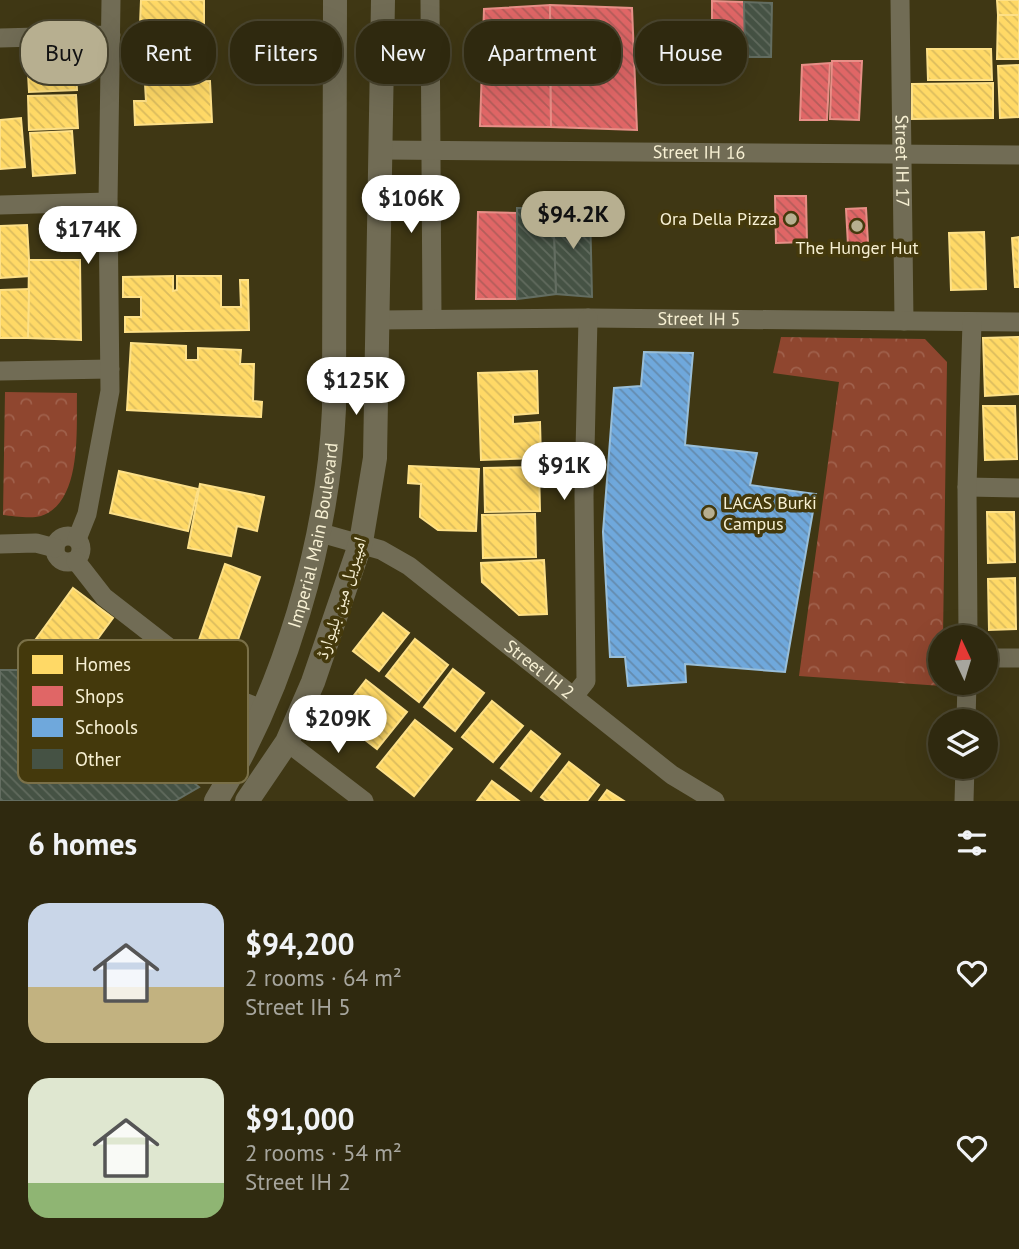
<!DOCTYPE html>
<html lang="en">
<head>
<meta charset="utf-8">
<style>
	:root { --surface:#2f290f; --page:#373118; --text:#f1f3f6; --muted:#a7a69e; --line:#4a452f; --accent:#b7af90 }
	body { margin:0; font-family:"PT Sans","Noto Naskh Arabic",sans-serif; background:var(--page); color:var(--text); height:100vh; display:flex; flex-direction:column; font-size:26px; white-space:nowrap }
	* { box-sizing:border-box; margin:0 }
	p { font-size:23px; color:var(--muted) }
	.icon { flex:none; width:38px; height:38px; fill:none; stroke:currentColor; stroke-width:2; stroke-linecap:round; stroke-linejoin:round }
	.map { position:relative; height:801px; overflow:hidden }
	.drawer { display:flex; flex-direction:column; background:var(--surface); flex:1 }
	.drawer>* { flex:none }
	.guide { position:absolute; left:21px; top:21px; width:978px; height:63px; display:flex; gap:14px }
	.needle { width:46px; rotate:356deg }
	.tools { position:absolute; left:928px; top:625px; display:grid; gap:14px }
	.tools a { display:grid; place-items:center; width:70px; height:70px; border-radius:50%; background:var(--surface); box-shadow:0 7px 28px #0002,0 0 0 2px var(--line); font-size:35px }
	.price { position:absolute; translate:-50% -60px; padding:0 16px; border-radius:24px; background:#fff; color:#222; font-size:23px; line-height:46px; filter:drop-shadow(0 2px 4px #0008) }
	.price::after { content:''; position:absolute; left:50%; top:42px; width:21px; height:16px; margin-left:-10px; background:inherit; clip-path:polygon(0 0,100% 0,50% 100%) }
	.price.selected { background:var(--accent); color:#111 }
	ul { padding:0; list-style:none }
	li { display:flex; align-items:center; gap:21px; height:175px; padding:0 28px }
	li span { display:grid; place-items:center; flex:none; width:196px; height:140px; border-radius:21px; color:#555 }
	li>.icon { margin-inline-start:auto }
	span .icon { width:84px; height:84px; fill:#fffc; stroke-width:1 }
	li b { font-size:30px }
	h2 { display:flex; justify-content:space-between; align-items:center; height:84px; padding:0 28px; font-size:30px }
	.pill { padding:0 24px; border-radius:28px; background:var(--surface); box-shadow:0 7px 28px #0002,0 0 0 2px var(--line); font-size:24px; line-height:63px }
	.pill.selected { background:var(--accent); color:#111 }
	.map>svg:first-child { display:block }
	.park { fill:url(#park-crowns) }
	.homes { fill:url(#homes-back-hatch); stroke:#fde087; stroke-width:2 }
	.shops { fill:url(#shops-back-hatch); stroke:#e78f87; stroke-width:2 }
	.schools { fill:url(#schools-back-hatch); stroke:#98bed9; stroke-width:2 }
	.building { fill:url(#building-back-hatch); stroke:#636d61; stroke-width:2 }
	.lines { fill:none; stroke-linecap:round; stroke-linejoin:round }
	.minor { stroke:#716c55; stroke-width:19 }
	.tertiary { stroke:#716c55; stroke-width:24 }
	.poi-dot { fill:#b7af90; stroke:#44390c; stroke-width:2.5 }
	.labels { text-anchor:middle; stroke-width:7; stroke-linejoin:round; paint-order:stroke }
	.street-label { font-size:18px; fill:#f7f0d3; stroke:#44390c }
	.poi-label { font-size:18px; fill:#f7f0d3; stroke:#44390c; text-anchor:end }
	.key { fill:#44390c; stroke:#7a7048; stroke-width:2 }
	.key-label { font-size:19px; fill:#f7f0d3 }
</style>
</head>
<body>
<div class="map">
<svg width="1019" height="801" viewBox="0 0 1019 801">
	<defs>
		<pattern id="park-crowns" width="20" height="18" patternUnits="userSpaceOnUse" patternTransform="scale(1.75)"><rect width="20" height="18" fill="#8f462f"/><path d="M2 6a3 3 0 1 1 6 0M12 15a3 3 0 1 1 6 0" fill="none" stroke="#a0614c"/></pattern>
		<pattern id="homes-back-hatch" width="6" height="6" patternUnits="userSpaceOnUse" patternTransform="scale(1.75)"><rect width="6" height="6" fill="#ffd966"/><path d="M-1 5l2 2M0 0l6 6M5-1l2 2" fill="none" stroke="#dbbc5e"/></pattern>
		<pattern id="shops-back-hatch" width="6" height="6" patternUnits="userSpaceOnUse" patternTransform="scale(1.75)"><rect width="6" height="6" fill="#e06666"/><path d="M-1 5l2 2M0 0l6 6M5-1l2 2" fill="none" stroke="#b35d5a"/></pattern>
		<pattern id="schools-back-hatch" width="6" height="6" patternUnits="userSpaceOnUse" patternTransform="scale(1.75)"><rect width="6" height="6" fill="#6fa8dc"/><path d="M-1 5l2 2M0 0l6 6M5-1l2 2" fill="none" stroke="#648bad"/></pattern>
		<pattern id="building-back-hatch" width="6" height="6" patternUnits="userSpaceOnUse" patternTransform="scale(1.75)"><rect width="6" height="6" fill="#455244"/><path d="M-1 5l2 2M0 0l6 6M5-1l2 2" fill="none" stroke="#616b5e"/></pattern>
	</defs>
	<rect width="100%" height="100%" fill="#3f3714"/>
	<!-- park -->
	<g class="park">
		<path d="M781 337 925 339 947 362 943 637H940L942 686 799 676 839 382 773 373Z"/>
		<path d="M5 392 77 393C76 427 83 502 41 516 31 519 13 516 3 515Z"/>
	</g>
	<!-- homes -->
	<g class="homes">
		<path d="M141 0H204V26L140 25Z"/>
		<path d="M997 0H1019V15H998Z"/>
		<path d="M998 15H1019V59H997Z"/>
		<path d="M209 31 210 72 137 74 136 33Z"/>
		<path d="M927 49H991L992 80H928Z"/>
		<path d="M75 53 77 90 29 92 27 55Z"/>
		<path d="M1019 65V117L1000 118 998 66Z"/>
		<path d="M210 81 212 122 135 125 134 101H146L145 84Z"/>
		<path d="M993 83V118L912 119V84Z"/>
		<path d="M76 95 78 128 29 130 28 96Z"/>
		<path d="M21 118 25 167 0 169V120Z"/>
		<path d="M72 131 75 173 33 176 30 133Z"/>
		<path d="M27 225 30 276 0 278V226Z"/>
		<path d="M984 232 986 289 951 290 949 233Z"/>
		<path d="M1019 237V287H1015L1012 238Z"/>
		<path d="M29 260H80L81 340 28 338Z"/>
		<path d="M173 276V291L177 290V276H221V307H241L240 280H248L249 330 125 332V317H141V297H123V277Z"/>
		<path d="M29 289 28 338H0V290Z"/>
		<path d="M1019 337V394L985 396 983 338Z"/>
		<path d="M131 343 186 346V360H198V348L241 350 240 364H254L253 401 262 402 261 417 127 410Z"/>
		<path d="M537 371 538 413 513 415V424L540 422 541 458 481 460 478 373Z"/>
		<path d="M983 406H1015L1017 459 985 460Z"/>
		<path d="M409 466 479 469 476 531 438 530 420 517 421 484 408 483Z"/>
		<path d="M539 467 540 511 485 512 484 468Z"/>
		<path d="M119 471 198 489 188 531 110 513Z"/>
		<path d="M200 484 264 497 257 531 237 526 231 556 188 548Z"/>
		<path d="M987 512H1014L1015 562 988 563Z"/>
		<path d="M535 514 536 557 483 558 482 515Z"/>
		<path d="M544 560 547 614 519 615 482 582 481 563Z"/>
		<path d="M225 564 260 577 234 651 199 640Z"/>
		<path d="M1015 578 1016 629 989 630 988 579Z"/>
		<path d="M73 588 113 618 68 679 28 650Z"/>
		<path d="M383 613 409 633 379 671 353 651Z"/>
		<path d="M415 639 448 665 419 702 386 676Z"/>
		<path d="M453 669 484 693 455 731 424 707Z"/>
		<path d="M366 680 407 712 377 749 346 725 358 710 348 703Z"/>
		<path d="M492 701 523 726 493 762 462 737Z"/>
		<path d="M415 720 452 749 414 796 377 767Z"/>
		<path d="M531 731 560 754 531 791 501 768Z"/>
		<path d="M569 762 599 785 587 801H546L541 797Z"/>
		<path d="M492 781 519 801H477Z"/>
		<path d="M607 790 624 801H599Z"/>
	</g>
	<!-- shops -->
	<g class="shops">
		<path d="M712 1 744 2 746 61 712 58Z"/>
		<path d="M550 5 551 127 480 126 484 9Z"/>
		<path d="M550 5 632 8 637 130 551 127Z"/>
		<path d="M832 61H862L859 120 830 119Z"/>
		<path d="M830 63 827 120H800L802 65Z"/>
		<path d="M775 196H806L807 242 776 243Z"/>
		<path d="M866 208 868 243 848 245 846 209Z"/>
		<path d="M478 212 517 213V299H476Z"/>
	</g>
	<!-- schools -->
	<path class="schools" d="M644 352 693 353 685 445 757 453 750 485 816 494 785 672 685 664 686 682 628 686 625 657H610L603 532 614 388 641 386Z"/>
	<!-- building -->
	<g class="building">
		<path d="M744 2 772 3 771 57H745Z"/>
		<path d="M590 207 592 297 556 294 553 208Z"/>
		<path d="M517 208H553L556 294 517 299Z"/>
		<path d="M0 670H56L199 787 175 801H0Z"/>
	</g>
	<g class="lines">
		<!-- minor -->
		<g class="minor">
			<path d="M430 0 432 319"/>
			<path id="s1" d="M900 0 904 321"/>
			<path d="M0 38 111 35"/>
			<path id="s2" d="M381 150 1019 155"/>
			<path d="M0 205 108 202"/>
			<path id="s3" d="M379 320 588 318 1019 322"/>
			<path d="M0 371 110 369"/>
			<path d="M967 487 1019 488"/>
			<path id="s4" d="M321 533 381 550 409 566 672 775 715 801"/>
			<circle cx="68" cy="549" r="13"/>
			<path d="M77 539 87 514 110 391 108 202 111 0"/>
			<path d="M0 544 36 543 55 548"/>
			<path d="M76 561 104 597 234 698 262 709"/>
			<path d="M968 637 967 487 972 322"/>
			<path d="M985 658H1019"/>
			<path d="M574 696 586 681 584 495 588 318"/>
			<path d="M966 721 967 682"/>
			<path d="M287 742 364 801"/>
			<path d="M964 801 965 766"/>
		</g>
		<!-- tertiary -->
		<g class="tertiary">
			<path id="s5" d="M216 801C285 687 328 542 334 409L335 0"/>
			<path d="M247 801 287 742 313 682 361 542 375 458 383 0"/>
		</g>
	</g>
	<!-- markers -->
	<g class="poi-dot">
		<circle cx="791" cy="219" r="7"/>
		<circle cx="857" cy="226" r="7"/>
		<circle cx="709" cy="513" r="7"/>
	</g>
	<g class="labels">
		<!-- street labels -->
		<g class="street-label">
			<text dy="6" stroke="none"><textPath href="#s2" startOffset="318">Street IH 16</textPath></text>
			<text dy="6" stroke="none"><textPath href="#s1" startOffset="161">Street IH 17</textPath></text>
			<text dy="6" stroke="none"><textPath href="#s3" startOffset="320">Street IH 5</textPath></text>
			<text dy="6" stroke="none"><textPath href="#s5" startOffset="285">Imperial Main Boulevard</textPath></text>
			<text transform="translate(341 598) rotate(-72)" y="6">امپیریل مین بلیوارڈ</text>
			<text dy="6" stroke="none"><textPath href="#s4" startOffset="261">Street IH 2</textPath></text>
		</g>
		<!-- poi labels -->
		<g class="poi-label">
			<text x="777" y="225">Ora Della Pizza</text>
			<text x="857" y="254" text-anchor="middle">The Hunger Hut</text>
			<text x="723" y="509" text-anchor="start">LACAS Burki<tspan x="723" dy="21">Campus</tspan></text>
		</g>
	</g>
	<!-- legend -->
	<rect x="18" y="640" width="230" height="143" rx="10" class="key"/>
	<rect x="32" y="655" width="31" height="19" fill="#ffd966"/>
	<rect x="32" y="686" width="31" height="20" fill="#e06666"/>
	<rect x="32" y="718" width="31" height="19" fill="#6fa8dc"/>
	<rect x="32" y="749" width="31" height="20" fill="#455244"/>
	<g class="key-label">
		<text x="75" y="671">Homes</text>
		<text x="75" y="703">Shops</text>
		<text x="75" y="734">Schools</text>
		<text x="75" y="766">Other</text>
	</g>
</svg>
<div class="tools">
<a><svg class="needle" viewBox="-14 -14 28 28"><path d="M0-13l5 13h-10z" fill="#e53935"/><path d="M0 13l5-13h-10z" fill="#a7a69e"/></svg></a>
<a><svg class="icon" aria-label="layers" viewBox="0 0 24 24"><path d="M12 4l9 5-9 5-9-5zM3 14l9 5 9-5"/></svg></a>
</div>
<b class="price" style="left:411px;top:235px">$106K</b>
<b class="price selected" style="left:573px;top:251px">$94.2K</b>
<b class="price" style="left:88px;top:266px">$174K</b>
<b class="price" style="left:356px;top:417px">$125K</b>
<b class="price" style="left:564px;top:502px">$91K</b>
<b class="price" style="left:338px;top:755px">$209K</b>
<div class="guide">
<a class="pill selected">Buy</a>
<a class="pill">Rent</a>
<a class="pill">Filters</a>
<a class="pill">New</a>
<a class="pill">Apartment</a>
<a class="pill">House</a>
</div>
</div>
<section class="drawer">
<h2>6 homes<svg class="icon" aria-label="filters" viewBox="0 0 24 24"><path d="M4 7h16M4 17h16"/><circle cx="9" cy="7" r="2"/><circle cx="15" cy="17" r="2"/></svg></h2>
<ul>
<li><span style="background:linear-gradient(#c9d6e8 60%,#c2b280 0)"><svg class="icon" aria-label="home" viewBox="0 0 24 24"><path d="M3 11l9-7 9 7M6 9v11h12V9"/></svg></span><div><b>$94,200</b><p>2 rooms · 64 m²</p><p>Street IH 5</p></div><svg class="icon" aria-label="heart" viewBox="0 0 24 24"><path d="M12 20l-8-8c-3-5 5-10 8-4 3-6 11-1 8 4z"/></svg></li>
<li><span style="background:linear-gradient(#dfe7d0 75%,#8fb573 0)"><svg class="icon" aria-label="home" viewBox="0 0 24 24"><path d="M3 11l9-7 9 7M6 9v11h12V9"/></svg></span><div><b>$91,000</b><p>2 rooms · 54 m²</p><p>Street IH 2</p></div><svg class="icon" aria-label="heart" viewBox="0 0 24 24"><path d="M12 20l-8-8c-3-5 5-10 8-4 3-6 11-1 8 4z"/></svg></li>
</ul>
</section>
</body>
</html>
